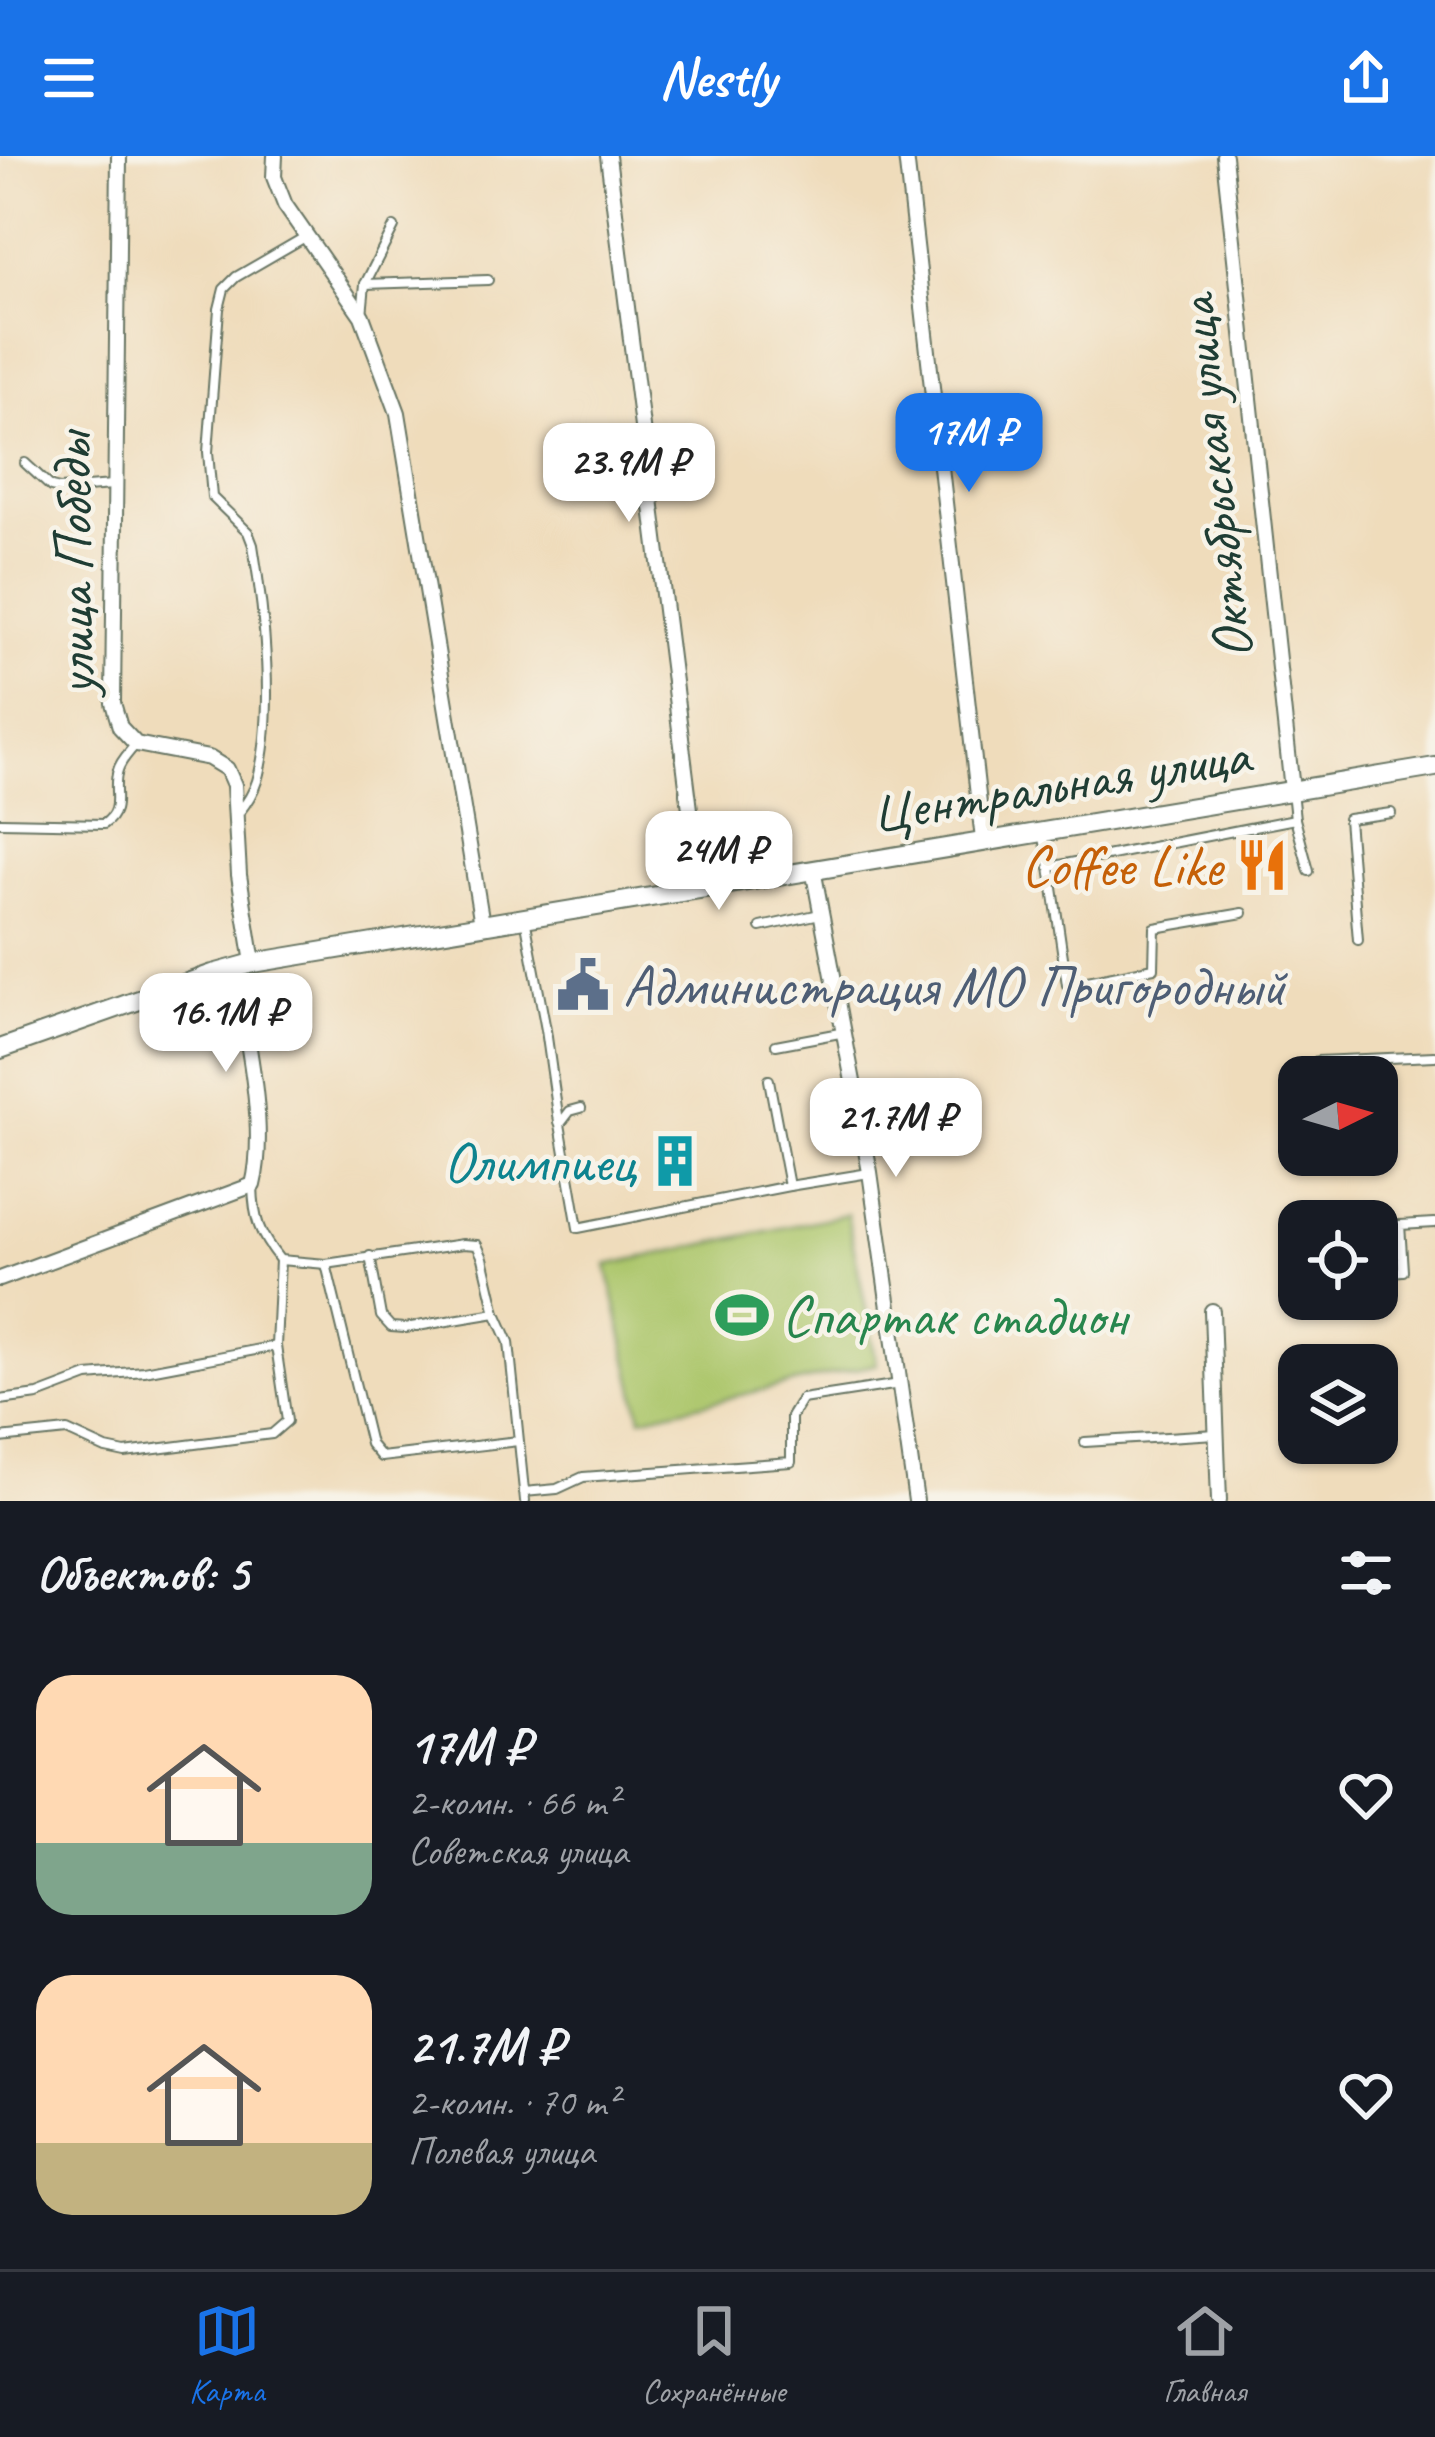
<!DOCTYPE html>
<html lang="ru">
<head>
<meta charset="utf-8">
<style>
	:root { --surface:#171b24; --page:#20242c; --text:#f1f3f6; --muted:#9ea1a6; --line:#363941; --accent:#1a73e8 }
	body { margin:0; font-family:Caveat,sans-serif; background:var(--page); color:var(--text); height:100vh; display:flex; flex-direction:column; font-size:45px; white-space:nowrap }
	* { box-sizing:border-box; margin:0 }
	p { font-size:39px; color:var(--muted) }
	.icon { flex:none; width:66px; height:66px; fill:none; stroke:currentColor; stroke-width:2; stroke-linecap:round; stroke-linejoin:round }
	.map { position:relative; height:1345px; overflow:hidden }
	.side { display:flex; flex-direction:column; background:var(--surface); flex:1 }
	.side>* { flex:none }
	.needle { width:78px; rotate:85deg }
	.fabs { position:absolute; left:1278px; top:900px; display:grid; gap:24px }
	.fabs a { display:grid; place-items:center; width:120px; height:120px; border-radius:24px; background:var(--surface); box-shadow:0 3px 9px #0004; font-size:60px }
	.price { position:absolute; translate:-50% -102px; padding:0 27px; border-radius:24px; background:#fff; color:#222; font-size:39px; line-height:78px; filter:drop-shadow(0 3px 6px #0008) }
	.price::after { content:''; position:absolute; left:50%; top:72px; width:36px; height:27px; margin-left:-18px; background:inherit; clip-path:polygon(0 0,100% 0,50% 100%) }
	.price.on { background:var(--accent); color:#fff }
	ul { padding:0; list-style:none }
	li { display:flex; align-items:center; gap:36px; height:300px; padding:0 36px }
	li span { display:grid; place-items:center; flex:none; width:336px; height:240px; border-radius:36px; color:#555 }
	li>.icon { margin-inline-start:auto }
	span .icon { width:144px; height:144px; fill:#fffc; stroke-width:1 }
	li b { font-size:51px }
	h2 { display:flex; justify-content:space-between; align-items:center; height:144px; padding:0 36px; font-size:51px }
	header { display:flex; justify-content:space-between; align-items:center; height:156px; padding:0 36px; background:var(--accent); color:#fff; font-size:54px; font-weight:800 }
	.tab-bar { display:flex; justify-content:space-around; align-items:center; height:168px; border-top:3px solid var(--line); background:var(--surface); font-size:33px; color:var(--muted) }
	.tab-bar a { display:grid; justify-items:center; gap:6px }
	.tab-bar .on { color:var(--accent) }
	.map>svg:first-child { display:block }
	.green { fill:#acc66b; stroke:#668250; stroke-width:3 }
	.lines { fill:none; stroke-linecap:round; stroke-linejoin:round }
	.service-casing { stroke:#687563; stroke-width:12 }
	.minor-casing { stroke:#687563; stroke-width:18 }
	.tertiary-casing { stroke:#687563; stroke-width:22 }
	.service { stroke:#fff; stroke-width:8 }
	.minor { stroke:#fff; stroke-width:14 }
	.tertiary { stroke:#fff; stroke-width:18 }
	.labels { text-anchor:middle; stroke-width:9; stroke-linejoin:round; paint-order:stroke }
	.street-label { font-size:57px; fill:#1f3d34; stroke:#f7f3e8 }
	.food-label { font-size:57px; fill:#c56008; stroke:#f7f3e8; text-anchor:end }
	.service-label { font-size:57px; fill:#4e5e75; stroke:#f7f3e8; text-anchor:start }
	.culture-label { font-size:57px; fill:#0d838f; stroke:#f7f3e8; text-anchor:end }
	.leisure-label { font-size:57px; fill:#27864d; stroke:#f7f3e8; text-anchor:start }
</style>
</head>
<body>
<header><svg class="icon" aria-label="menu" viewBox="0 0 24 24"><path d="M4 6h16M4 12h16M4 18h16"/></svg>Nestly<svg class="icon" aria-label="share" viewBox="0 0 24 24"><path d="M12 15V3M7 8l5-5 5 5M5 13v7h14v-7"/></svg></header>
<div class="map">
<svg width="1435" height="1345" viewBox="0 0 1435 1345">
	<rect width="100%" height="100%" fill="#f7f3e8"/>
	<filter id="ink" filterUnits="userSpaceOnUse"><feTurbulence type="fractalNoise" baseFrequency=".00833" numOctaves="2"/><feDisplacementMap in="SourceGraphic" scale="24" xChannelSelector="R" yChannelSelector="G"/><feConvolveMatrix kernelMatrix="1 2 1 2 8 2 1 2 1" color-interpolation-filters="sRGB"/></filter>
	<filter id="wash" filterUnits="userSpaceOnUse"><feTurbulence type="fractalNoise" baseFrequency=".004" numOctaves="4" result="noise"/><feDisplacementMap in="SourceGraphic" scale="48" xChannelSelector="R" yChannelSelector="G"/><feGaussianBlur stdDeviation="2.7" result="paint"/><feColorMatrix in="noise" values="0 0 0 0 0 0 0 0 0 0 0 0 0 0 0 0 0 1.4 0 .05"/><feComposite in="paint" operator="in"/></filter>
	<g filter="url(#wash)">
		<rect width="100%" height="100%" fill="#efdcbb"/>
		<!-- green -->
		<path class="green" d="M847 1058 877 1208 641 1262 607 1109Z"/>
	</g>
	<g filter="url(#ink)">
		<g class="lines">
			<!-- service casing -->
			<g class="service-casing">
				<g id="service">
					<path d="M365 128 488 124"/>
					<path d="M362 159 365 128 394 71"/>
					<path d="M25 307 51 331 60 333 113 329"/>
					<path d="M1292 635 1295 663 1309 715"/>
					<path d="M238 658C246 648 253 638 257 625 276 560 264 455 253 389L248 376 212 341 208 296 219 153 224 133 236 121 305 81"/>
					<path d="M0 666 104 668C125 653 111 635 118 614 121 604 129 597 135 589"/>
					<path d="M1043 677 1050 711 1067 829 1154 812 1155 772 1243 757"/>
					<path d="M1050 711 1295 663"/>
					<path d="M525 762 546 874 559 966"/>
					<path d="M761 771 820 758"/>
					<path d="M1358 784 1348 663 1391 657"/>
					<path d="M776 889 845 876"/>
					<path d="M1317 905 1435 900"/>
					<path d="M769 924 789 1030"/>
					<path d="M581 952 570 955 560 968 578 1072 789 1030 869 1017"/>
					<path d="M253 1030C254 1064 259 1078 280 1104L326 1108 463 1088 477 1089 483 1102 496 1157 405 1172 391 1171 381 1160 370 1100"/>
					<path d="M1377 1070 1400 1069"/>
					<path d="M326 1108 370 1288 381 1301 518 1285"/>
					<path d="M1377 1117 1403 1115 1400 1069 1435 1067"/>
					<path d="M496 1157 509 1186 525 1345"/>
					<path d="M0 1244 38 1239 88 1220 144 1215 276 1190"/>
					<path d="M0 1282 67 1275 106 1293 125 1297 272 1278 287 1265 276 1190 280 1104"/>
					<path d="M1085 1286 1216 1278"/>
					<path d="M524 1336 557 1333 583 1321 791 1306V1261L802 1243 900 1228"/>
				</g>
			</g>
			<!-- minor casing -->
			<g class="minor-casing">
				<g id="minor">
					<path d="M119 0 113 547 120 571 136 588 209 602 227 613 234 629 239 719 253 807"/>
					<path d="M275 0 274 21 285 49 362 160 398 257 482 768"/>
					<path d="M608 0 700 733"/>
					<path d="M906 0 983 684"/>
					<path d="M1224 0 1292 634"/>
					<path d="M813 713 870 1016 916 1345"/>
					<path d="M0 1123 253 1029C268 970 245 873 235 812"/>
					<path d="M1212 1155 1219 1345"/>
				</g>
			</g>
			<!-- tertiary casing -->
			<g class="tertiary-casing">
				<path id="tertiary" d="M0 893 213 818 253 807 1435 611"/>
			</g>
			<!-- service -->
			<use href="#service" class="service"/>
			<!-- minor -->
			<use href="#minor" class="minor"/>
			<!-- tertiary -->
			<use href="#tertiary" class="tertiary"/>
		</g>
	</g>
	<!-- icons -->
	<defs>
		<g id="restaurant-bare" transform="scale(4.14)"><path d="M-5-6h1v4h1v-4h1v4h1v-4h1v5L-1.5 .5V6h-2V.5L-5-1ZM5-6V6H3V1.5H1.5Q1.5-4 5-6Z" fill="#e8710a" stroke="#f7f3e8" stroke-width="2.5" paint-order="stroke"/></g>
		<g id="civic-bare" transform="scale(4.14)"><path d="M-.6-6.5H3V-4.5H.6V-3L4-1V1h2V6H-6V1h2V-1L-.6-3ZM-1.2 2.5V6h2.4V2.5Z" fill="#5c6f8a" stroke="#f7f3e8" stroke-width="2.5" paint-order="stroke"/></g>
		<g id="building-bare" transform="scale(4.14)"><path d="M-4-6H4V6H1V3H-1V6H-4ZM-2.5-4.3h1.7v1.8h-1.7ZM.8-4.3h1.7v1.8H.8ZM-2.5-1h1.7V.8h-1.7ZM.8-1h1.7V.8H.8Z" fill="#0f9aa8" stroke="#f7f3e8" stroke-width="2.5" paint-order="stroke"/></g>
		<g id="stadium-bare" transform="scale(4.14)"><path d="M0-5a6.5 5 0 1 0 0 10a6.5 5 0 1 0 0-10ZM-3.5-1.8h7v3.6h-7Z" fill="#2e9e5b" stroke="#f7f3e8" stroke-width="2.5" paint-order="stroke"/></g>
	</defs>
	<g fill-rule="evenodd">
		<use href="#restaurant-bare" x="1262" y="709"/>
		<use href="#civic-bare" x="583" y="829"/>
		<use href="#building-bare" x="675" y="1005"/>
		<use href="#stadium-bare" x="742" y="1159"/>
	</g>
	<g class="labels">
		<!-- street labels -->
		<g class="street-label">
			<text transform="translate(1213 322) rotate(-96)" y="20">Октябрьская улица</text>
			<text transform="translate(72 408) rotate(-91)" y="20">улица Победы</text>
			<text transform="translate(1060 627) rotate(-9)" y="20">Центральная улица</text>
		</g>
		<!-- food labels -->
		<g class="food-label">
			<text x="1222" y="729">Coffee Like</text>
		</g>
		<!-- service labels -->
		<g class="service-label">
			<text x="623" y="849">Администрация МО Пригородный</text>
		</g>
		<!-- culture labels -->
		<g class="culture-label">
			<text x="635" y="1025">Олимпиец</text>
		</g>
		<!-- leisure labels -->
		<g class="leisure-label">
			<text x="782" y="1179">Спартак стадион</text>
		</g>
	</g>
</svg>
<div class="fabs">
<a><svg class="needle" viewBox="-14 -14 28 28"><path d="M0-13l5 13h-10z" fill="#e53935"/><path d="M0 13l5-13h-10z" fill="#9ea1a6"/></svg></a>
<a><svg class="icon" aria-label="locate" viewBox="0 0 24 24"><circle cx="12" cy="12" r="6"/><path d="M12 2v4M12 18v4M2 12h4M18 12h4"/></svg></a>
<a><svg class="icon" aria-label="layers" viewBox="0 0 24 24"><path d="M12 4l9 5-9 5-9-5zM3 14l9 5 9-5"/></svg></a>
</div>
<b class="price on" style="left:969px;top:339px">17M ₽</b>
<b class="price" style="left:629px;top:369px">23.9M ₽</b>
<b class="price" style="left:719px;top:757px">24M ₽</b>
<b class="price" style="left:226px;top:919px">16.1M ₽</b>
<b class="price" style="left:896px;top:1024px">21.7M ₽</b>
</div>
<section class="side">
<h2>Объектов: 5<svg class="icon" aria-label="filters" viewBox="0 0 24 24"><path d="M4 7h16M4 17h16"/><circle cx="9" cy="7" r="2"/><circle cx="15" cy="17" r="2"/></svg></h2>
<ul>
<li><span style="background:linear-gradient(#ffd9b3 70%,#7fa58c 0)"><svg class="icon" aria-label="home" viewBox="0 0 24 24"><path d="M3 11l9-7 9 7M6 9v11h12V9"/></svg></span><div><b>17M ₽</b><p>2-комн. · 66 m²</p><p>Советская улица</p></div><svg class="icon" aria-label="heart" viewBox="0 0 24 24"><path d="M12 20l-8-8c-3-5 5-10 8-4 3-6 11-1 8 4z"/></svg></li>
<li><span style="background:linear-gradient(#ffd9b3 70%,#c2b280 0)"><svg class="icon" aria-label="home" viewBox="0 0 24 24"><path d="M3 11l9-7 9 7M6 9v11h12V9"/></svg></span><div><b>21.7M ₽</b><p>2-комн. · 70 m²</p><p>Полевая улица</p></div><svg class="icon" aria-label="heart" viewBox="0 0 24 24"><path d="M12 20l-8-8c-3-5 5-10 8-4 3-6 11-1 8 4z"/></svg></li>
</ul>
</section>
<nav class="tab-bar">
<a class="on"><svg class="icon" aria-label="map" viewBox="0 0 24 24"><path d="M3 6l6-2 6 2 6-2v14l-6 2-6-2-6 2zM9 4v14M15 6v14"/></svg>Карта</a>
<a><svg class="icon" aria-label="saved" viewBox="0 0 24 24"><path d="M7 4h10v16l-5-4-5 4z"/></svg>Сохранённые</a>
<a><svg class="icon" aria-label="home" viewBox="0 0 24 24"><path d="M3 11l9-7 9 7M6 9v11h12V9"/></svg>Главная</a>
</nav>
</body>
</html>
